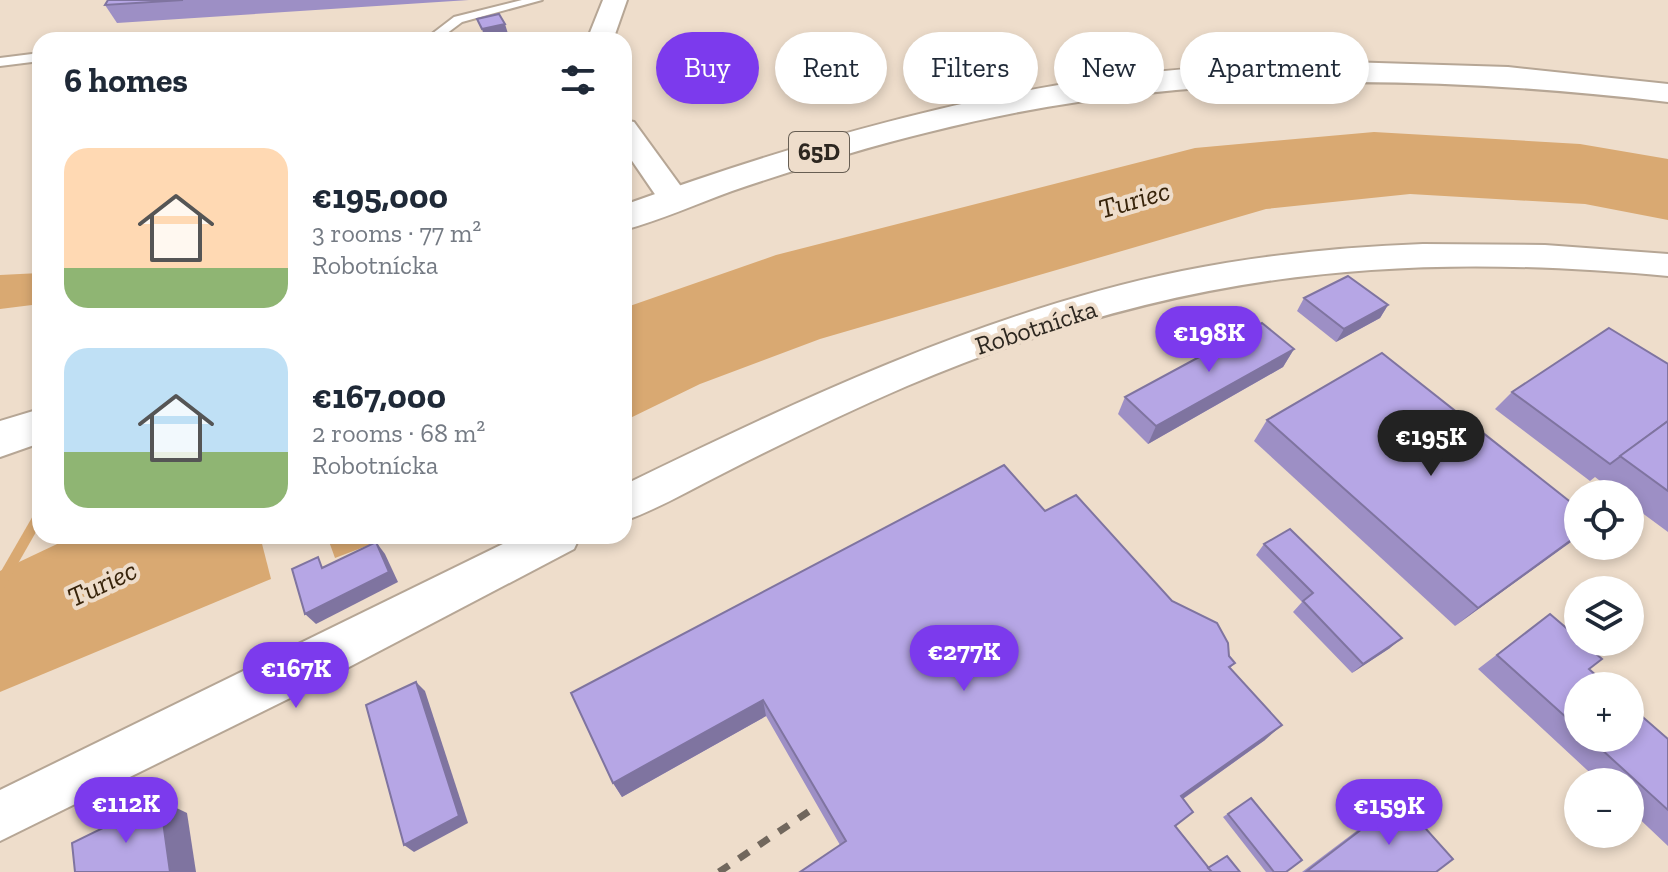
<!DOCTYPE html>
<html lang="en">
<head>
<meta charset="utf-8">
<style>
	:root { --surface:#fff; --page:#f6f6f7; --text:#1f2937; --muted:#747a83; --accent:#7c3aed }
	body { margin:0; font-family:"Zilla Slab",serif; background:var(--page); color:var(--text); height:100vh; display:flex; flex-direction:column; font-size:30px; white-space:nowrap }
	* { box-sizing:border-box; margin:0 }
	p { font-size:26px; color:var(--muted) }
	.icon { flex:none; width:44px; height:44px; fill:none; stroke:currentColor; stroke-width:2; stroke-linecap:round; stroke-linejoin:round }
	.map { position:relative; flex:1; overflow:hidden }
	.drawer { position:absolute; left:32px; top:32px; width:600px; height:512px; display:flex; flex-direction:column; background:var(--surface); border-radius:24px; box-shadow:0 4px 12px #0003 }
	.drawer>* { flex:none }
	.top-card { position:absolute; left:656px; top:32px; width:760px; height:72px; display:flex; gap:16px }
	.fabs { position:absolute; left:1564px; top:480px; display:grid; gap:16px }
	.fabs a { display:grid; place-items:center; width:80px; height:80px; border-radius:50%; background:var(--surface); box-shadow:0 4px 12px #0003; font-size:40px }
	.price { position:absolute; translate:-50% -68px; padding:0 18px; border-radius:28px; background:var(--accent); color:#fff; font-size:26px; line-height:52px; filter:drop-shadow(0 2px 4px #0008) }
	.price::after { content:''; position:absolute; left:50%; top:48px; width:24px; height:18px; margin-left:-12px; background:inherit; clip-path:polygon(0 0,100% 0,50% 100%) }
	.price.on { background:#222; color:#fff }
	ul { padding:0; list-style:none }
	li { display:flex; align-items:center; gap:24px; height:200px; padding:0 32px }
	li span { display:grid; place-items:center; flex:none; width:224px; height:160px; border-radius:24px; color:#555 }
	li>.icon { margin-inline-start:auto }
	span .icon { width:96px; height:96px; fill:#fffc; stroke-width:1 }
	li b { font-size:34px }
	h2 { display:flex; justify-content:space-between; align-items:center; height:96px; padding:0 32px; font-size:34px }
	.chip { padding:0 28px; border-radius:36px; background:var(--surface); box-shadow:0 4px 12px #0003; font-size:28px; line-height:72px }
	.chip.on { background:var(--accent); color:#fff }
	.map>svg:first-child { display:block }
	.water { fill:#d9a972 }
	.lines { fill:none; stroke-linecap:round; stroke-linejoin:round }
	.stream { fill:#d9a972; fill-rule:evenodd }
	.lane-casing { stroke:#b6a695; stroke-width:4 }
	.street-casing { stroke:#b6a695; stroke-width:4 }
	.primary-casing { stroke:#b6a695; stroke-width:4 }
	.lane { fill:#fff; fill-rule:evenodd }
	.street { fill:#fff; fill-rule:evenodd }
	.primary { fill:#fff; fill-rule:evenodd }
	.rail { stroke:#71675d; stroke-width:7; stroke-dasharray:12 12; stroke-linecap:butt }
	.wall { fill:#9d8fc5 }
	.shaded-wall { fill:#7f74a0 }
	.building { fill:#b6a6e5; stroke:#7f74a0; stroke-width:2 }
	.labels { text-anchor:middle; stroke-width:8; stroke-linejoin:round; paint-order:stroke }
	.shield { fill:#eeddcb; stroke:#675e53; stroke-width:2 }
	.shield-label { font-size:24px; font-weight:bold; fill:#2d2720 }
	.street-label { font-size:26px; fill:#2d2720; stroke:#eeddcb }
	.water-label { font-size:28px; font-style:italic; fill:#38240b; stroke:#eeddcb }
</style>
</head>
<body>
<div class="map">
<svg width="1668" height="872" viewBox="0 0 1668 872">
	<rect width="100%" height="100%" fill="#eeddcb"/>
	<!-- water -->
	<g class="water">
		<path d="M1374 132 1580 144 1668 159V220L1585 204 1410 194 1266 209 820 339 700 384 624 421V308L776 255 1195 148Z"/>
		<path d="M40 273V304L0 309V275Z"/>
		<path d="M74 536H260L271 579 0 692V571Z"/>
		<path d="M327 536H427L377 542 335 558Z"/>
	</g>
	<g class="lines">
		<!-- stream -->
		<path class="stream" d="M38 513 40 514V525L4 588 0 590V573L34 514Z"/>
		<!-- lane casing -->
		<g class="lane-casing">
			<g id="lane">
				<path d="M522 0H542L462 22 438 40H424L454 17Z"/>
				<path d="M40 53V61L0 66V58Z"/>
			</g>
		</g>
		<!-- street casing -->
		<g class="street-casing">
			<g id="street">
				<path d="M603 0H627L613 40H587Z"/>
				<path d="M624 120 634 122 685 192 689 199 685 206 674 209 663 206 624 149Z"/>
				<path d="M1423 244 1545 245 1668 254V276C1386 250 1169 274 907 386 844 413 783 443 722 474 690 490 658 509 624 521V485C803 398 987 311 1182 271 1262 255 1342 247 1423 244Z"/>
				<path d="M519 536H580L574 549 290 698 0 841V790Z"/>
			</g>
		</g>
		<!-- primary casing -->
		<g class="primary-casing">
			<g id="primary">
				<path d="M1346 62 1508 67 1668 84V102C1420 73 1173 70 929 132 863 148 797 169 732 191 696 204 661 220 624 230V205C780 149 940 101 1104 78 1184 67 1265 63 1346 62Z"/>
				<path d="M40 409V443L0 457V421Z"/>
			</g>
		</g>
		<!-- lane -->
		<use href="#lane" class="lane"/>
		<!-- street -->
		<use href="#street" class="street"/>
		<!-- primary -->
		<use href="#primary" class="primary"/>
		<!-- rail -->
		<path class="rail" d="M719 872 811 810"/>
	</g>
	<!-- wall -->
	<g class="wall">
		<path d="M108 0H469L117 23 105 5Z"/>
		<path d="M1304 298 1388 305 1380 318 1336 342 1297 311Z"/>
		<path d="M1294 349 1283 367 1148 444 1118 414 1125 397Z"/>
		<path d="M1668 364V532L1630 504V494H1617L1595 477 1590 481 1495 409 1512 392Z"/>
		<path d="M1267 420 1578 508V536L1455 626 1254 441Z"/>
		<path d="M1045 511 1172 601 1235 663 1230 668 1265 740 1183 799 1176 826 1209 868 1240 872 840 845 766 716 622 797 613 783Z"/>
		<path d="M1264 544 1390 648 1352 673 1293 612 1302 602 1256 555Z"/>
		<path d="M1550 614 1589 669 1578 686V738L1668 739V846L1630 810V782H1600L1478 669Z"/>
		<path d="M1251 798 1286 872H1266L1223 817Z"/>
		<path d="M1400 800 1436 872H1302L1387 808Z"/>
	</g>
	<!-- shaded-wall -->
	<g class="shaded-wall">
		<path d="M505 24 510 40H485L482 29Z"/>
		<path d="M1388 305 1380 318 1336 342 1344 329Z"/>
		<path d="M1294 349 1283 367 1148 444 1156 426Z"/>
		<path d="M1578 535 1571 542 1455 626 1478 608Z"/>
		<path d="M376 542 385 554 398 582 316 624 305 614Z"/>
		<path d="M1402 638 1390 648 1352 673 1363 664Z"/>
		<path d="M416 682 425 691 468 823 414 852 404 845Z"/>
		<path d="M763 700 766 716 622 797 613 783Z"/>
		<path d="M1282 725 1265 740 1167 810 1181 796Z"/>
		<path d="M160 800 187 813 196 872H170Z"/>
	</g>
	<!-- building -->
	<g class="building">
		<path d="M108 0H183L105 5Z"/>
		<path d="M499 14 505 24 482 29 477 19Z"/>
		<path d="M1348 276 1388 305 1344 329 1304 298Z"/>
		<path d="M1262 323 1294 349 1156 426 1125 397Z"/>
		<path d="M1609 328 1668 364V421L1610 464 1512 392Z"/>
		<path d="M1382 353 1578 508V535L1478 608 1267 420Z"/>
		<path d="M1668 421V491L1620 456Z"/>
		<path d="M1004 465 1045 511 1076 495 1172 601 1217 623 1228 643 1229 656 1235 663 1229 667 1282 725 1181 796 1193 812 1175 826 1212 872H800L846 841 763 700 613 783 571 693Z"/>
		<path d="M1290 529 1402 638 1363 664 1303 601 1313 593 1264 544Z"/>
		<path d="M376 542 389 572 305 614 292 569 318 557 322 568Z"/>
		<path d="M1550 614 1578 638V642H1582L1602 659 1589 669 1608 686H1578V728L1497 655Z"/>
		<path d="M416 682 459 816 404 845 366 705Z"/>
		<path d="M1630 706 1668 739V810L1589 738H1630Z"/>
		<path d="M1251 798 1302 860 1286 872H1274L1228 814Z"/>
		<path d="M160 800 170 872H75L72 843Z"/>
		<path d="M1400 800 1453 859 1436 872 1307 871Z"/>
		<path d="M1227 856 1240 872H1212L1208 868Z"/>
	</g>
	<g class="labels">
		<!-- shield labels -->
		<rect class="shield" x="789" y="132" width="60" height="40" rx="6"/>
		<g class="shield-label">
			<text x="819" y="160">65D</text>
		</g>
		<!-- street labels -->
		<g class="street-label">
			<text transform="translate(1036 327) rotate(-18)" y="9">Robotnícka</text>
		</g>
		<!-- water labels -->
		<g class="water-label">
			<text transform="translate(1134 199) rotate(-16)" y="10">Turiec</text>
			<text transform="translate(102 583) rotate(-25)" y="10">Turiec</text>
		</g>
	</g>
</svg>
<div class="fabs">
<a><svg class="icon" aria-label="locate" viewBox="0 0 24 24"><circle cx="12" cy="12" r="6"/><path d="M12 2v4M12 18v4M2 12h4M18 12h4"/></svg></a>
<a><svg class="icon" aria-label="layers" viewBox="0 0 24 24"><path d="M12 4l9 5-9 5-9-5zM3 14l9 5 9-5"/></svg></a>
<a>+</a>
<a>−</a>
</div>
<b class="price" style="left:1209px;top:374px">€198K</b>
<b class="price on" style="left:1431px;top:478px">€195K</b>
<b class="price" style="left:964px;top:693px">€277K</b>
<b class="price" style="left:296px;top:710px">€167K</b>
<b class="price" style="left:126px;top:845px">€112K</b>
<b class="price" style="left:1389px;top:847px">€159K</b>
<div class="top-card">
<a class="chip on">Buy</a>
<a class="chip">Rent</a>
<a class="chip">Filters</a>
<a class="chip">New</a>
<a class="chip">Apartment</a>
</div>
<section class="drawer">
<h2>6 homes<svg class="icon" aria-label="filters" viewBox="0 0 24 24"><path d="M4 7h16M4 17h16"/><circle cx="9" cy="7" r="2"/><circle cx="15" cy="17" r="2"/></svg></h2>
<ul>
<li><span style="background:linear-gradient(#ffd9b3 75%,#8fb573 0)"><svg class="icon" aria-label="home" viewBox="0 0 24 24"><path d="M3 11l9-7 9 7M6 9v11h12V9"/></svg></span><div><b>€195,000</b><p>3 rooms · 77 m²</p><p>Robotnícka</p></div></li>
<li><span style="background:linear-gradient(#bfe0f5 65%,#8fb573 0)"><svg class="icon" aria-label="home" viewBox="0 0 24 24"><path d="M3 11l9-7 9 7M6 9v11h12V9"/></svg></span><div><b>€167,000</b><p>2 rooms · 68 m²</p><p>Robotnícka</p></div></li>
</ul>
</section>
</div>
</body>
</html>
